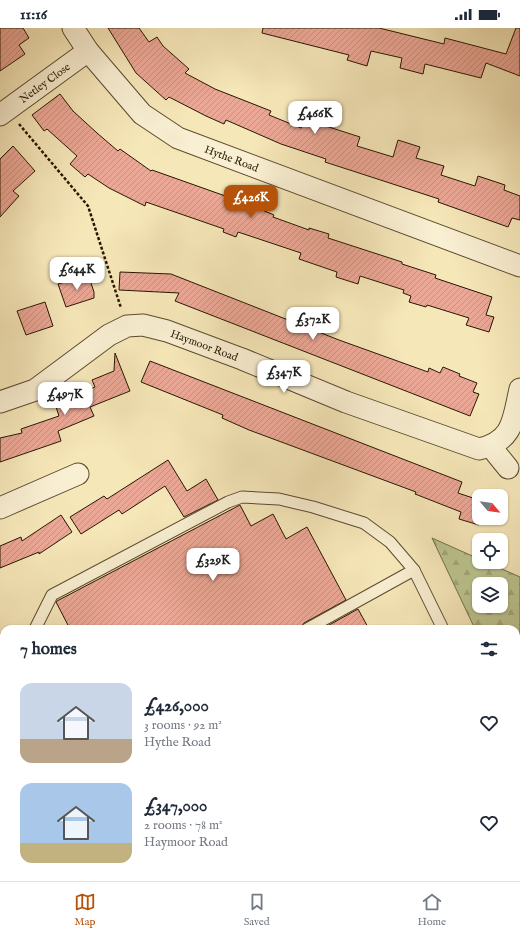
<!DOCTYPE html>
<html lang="en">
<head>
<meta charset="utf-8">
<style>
	:root { --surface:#fff; --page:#f6f6f7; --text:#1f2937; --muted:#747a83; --line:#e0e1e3; --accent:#b45309 }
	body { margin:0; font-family:"IM FELL English",serif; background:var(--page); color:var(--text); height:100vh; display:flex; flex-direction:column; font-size:15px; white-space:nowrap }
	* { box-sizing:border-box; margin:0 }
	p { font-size:13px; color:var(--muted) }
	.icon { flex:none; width:22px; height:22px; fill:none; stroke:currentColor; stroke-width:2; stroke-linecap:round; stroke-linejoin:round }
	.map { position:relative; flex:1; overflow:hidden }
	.drawer { position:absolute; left:0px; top:597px; width:520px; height:256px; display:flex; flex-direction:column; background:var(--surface); border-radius:12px 12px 0 0; box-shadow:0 1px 3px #0004 }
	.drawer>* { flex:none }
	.needle { width:26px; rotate:119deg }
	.tools { position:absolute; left:472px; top:461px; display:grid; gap:8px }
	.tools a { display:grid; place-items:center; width:36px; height:36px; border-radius:8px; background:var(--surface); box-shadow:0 1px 3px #0004; font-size:20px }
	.price { position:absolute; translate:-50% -34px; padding:0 9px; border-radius:8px; background:#fff; color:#222; font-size:13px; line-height:26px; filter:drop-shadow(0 1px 2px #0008) }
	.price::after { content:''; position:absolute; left:50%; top:24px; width:12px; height:9px; margin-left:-6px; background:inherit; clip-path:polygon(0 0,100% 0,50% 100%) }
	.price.current { background:var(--accent); color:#fff }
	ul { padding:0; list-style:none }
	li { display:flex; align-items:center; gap:12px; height:100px; padding:0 20px }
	li span { display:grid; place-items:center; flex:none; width:112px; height:80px; border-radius:12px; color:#555 }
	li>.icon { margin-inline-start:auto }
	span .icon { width:48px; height:48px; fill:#fffc; stroke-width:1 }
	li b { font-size:17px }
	h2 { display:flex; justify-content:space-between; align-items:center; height:48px; padding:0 20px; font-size:17px }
	.status { display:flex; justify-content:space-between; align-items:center; height:28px; padding:0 20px; background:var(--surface); direction:ltr }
	.status svg { height:11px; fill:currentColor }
	.tabs { display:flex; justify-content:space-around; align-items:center; height:56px; border-top:1px solid var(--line); background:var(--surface); font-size:11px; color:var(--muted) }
	.tabs a { display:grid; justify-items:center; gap:2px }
	.tabs .current { color:var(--accent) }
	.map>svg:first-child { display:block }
	.forest { fill:url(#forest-firs); stroke:#726e48; fill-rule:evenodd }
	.building { fill:url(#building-hatch); stroke:#271700 }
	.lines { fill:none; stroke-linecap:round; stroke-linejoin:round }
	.lane-casing { stroke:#5b4b2e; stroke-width:13 }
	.street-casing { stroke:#5b4b2e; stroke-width:23 }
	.path { stroke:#271700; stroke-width:2.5; stroke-dasharray:3 2; stroke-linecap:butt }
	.lane { stroke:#f9efd2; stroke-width:11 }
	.street { stroke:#f9efd2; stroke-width:21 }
	.labels { text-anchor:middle; stroke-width:3.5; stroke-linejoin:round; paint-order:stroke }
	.street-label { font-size:11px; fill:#271700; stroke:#f9efd2 }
</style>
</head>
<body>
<div class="status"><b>11:16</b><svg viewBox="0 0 49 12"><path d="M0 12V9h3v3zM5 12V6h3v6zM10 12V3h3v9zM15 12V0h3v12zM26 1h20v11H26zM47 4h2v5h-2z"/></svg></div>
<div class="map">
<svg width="520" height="853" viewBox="0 0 520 853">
	<defs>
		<pattern id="forest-firs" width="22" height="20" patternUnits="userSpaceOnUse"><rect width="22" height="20" fill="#bcc58f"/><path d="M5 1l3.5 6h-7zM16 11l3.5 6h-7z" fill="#a2a87a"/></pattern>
		<pattern id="building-hatch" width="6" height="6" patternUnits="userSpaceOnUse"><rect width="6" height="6" fill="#eca897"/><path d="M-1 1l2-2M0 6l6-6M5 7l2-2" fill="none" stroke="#ca9080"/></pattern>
	</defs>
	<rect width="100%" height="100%" fill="#f6e7b9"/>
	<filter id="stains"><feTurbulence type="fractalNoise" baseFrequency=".005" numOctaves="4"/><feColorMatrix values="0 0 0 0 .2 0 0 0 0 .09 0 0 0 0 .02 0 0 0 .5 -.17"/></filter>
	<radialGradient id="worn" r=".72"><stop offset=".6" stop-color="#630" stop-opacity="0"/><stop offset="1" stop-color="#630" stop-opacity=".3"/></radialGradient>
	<!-- forest -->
	<path class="forest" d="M432 510 479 531V534H486L520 549V696L516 688V601H475ZM479 556H501V578H479Z"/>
	<!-- building -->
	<g class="building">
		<path d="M0 0H23L29 10 19 17 25 26 0 43Z"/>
		<path d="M108 0H139L149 14 157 9 163 18 189 41 185 45 215 61 271 83 269 87 301 100 304 91 360 109 357 118 393 129 398 112 420 119 416 130 444 138 441 147 475 158 478 148 505 157 504 162 520 168V192L512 190 508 199 438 174 439 171 325 134 326 131 281 116 226 92 224 96 206 88 169 69 166 72 136 45Z"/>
		<path d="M263 0H379L444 16 445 10 506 26 516 0H520V48L486 35 481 50 425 36 423 46 400 40 402 30 371 23 367 38 347 32 349 27 262 5Z"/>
		<path d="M60 66 73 83 97 105 118 123 120 121 151 143 152 142 248 176 274 187 273 189 309 202V200L329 206 328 210 402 234V236L436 247 435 250 492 269 486 287 494 289 489 304 466 297 469 290 427 277 426 279 409 274 411 268 403 265 404 262 360 248 358 256 336 249 337 244 299 231 301 225 238 204 236 209 223 204 224 201 146 174 145 178 109 160 88 146 85 149 70 136 77 128 47 101 44 103 32 87Z"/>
		<path d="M13 118 35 143 13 163 19 168 0 189V131Z"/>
		<path d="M120 244 171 246 339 312 428 344 429 340 440 345 443 339 460 346 459 348 477 355 473 364 479 366 470 388 175 273 179 265 119 262Z"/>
		<path d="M88 246 94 264V270L66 279 58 256Z"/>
		<path d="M45 274 53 298 26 307 17 283Z"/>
		<path d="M115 325 130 363 90 379 94 388 58 403 61 413 0 434V410L22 405 21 401 59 388 55 376 95 359 92 352 114 343Z"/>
		<path d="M150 333 462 454 458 465 479 472V497L459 491 461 484 415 466 416 464 249 402 222 390 223 387 141 354Z"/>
		<path d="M168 432 187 463 206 451 218 472 184 489 165 458 122 486 119 482 81 506 70 489 104 468 107 471Z"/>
		<path d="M240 477 251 498 273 486 286 511 307 499 346 572 304 595 300 601H70L56 574 57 573Z"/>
		<path d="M61 487 72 504 39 526V524L0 540V518L21 509 22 513Z"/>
		<path d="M358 581 369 601H322Z"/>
	</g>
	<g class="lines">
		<!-- lane casing -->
		<g class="lane-casing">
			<g id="lane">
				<path d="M35 601 52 567 228 474 242 469 279 471 313 479 364 495 390 514 414 542"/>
				<path d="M307 601 414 542 443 601"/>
				<path d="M0 640H4"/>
				<path d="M516 754 520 763"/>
				<path d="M0 805 4 804"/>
				<path d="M230 849 243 853"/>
			</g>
		</g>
		<!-- street casing -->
		<g class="street-casing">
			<g id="street">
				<path id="s1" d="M73 0 88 23 142 86 178 110 520 238"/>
				<path id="s2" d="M0 87 88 23"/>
				<path id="s3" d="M0 374 35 362 109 307 127 298 143 297 167 303 242 331 346 374 479 421C514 413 513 391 520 361"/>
				<path d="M491 419 508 440"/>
				<path d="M0 480 78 446"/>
			</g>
		</g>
		<!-- path -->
		<path class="path" d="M19 96 88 178 121 280"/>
		<!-- lane -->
		<use href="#lane" class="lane"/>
		<!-- street -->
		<use href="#street" class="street"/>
	</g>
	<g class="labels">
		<!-- street labels -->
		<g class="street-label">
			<text dy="4" stroke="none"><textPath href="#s2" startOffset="55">Netley Close</textPath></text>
			<text dy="4" stroke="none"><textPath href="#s1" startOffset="211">Hythe Road</textPath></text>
			<text dy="4" stroke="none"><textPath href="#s3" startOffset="230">Haymoor Road</textPath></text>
		</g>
	</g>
	<rect width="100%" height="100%" filter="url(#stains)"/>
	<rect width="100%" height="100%" fill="url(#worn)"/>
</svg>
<div class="tools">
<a><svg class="needle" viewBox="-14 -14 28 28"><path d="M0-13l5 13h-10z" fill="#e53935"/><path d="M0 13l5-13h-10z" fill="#747a83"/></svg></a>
<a><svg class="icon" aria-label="locate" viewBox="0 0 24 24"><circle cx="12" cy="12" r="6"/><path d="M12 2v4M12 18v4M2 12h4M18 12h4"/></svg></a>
<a><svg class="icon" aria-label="layers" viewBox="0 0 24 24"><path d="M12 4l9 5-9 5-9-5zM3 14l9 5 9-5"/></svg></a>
</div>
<b class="price" style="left:315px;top:107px">£466K</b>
<b class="price current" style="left:251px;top:191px">£426K</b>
<b class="price" style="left:77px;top:263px">£644K</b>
<b class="price" style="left:313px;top:313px">£372K</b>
<b class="price" style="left:284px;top:366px">£347K</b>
<b class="price" style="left:65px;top:388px">£497K</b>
<b class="price" style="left:213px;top:554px">£329K</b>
<section class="drawer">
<h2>7 homes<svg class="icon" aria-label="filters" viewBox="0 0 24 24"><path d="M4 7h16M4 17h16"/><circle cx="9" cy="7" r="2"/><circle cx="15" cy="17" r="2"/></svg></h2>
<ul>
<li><span style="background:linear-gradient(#c9d6e8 70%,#b9a48a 0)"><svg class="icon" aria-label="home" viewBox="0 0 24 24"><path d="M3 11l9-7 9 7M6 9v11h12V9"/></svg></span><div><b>£426,000</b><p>3 rooms · 92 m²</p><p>Hythe Road</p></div><svg class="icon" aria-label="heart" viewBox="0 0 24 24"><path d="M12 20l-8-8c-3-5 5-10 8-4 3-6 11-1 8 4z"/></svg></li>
<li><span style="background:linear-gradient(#a9c7e8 75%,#c2b280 0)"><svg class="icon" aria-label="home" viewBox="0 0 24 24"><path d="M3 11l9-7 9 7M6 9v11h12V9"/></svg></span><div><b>£347,000</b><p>2 rooms · 78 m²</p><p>Haymoor Road</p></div><svg class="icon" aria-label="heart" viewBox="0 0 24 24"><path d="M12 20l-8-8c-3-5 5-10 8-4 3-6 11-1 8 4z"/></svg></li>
</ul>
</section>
</div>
<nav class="tabs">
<a class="current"><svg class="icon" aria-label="map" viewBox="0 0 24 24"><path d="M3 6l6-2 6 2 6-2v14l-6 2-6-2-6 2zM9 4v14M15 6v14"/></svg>Map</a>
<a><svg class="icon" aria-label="saved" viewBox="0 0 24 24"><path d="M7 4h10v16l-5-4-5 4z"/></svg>Saved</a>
<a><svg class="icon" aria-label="home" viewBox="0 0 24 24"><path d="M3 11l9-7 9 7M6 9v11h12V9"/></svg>Home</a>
</nav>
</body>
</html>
